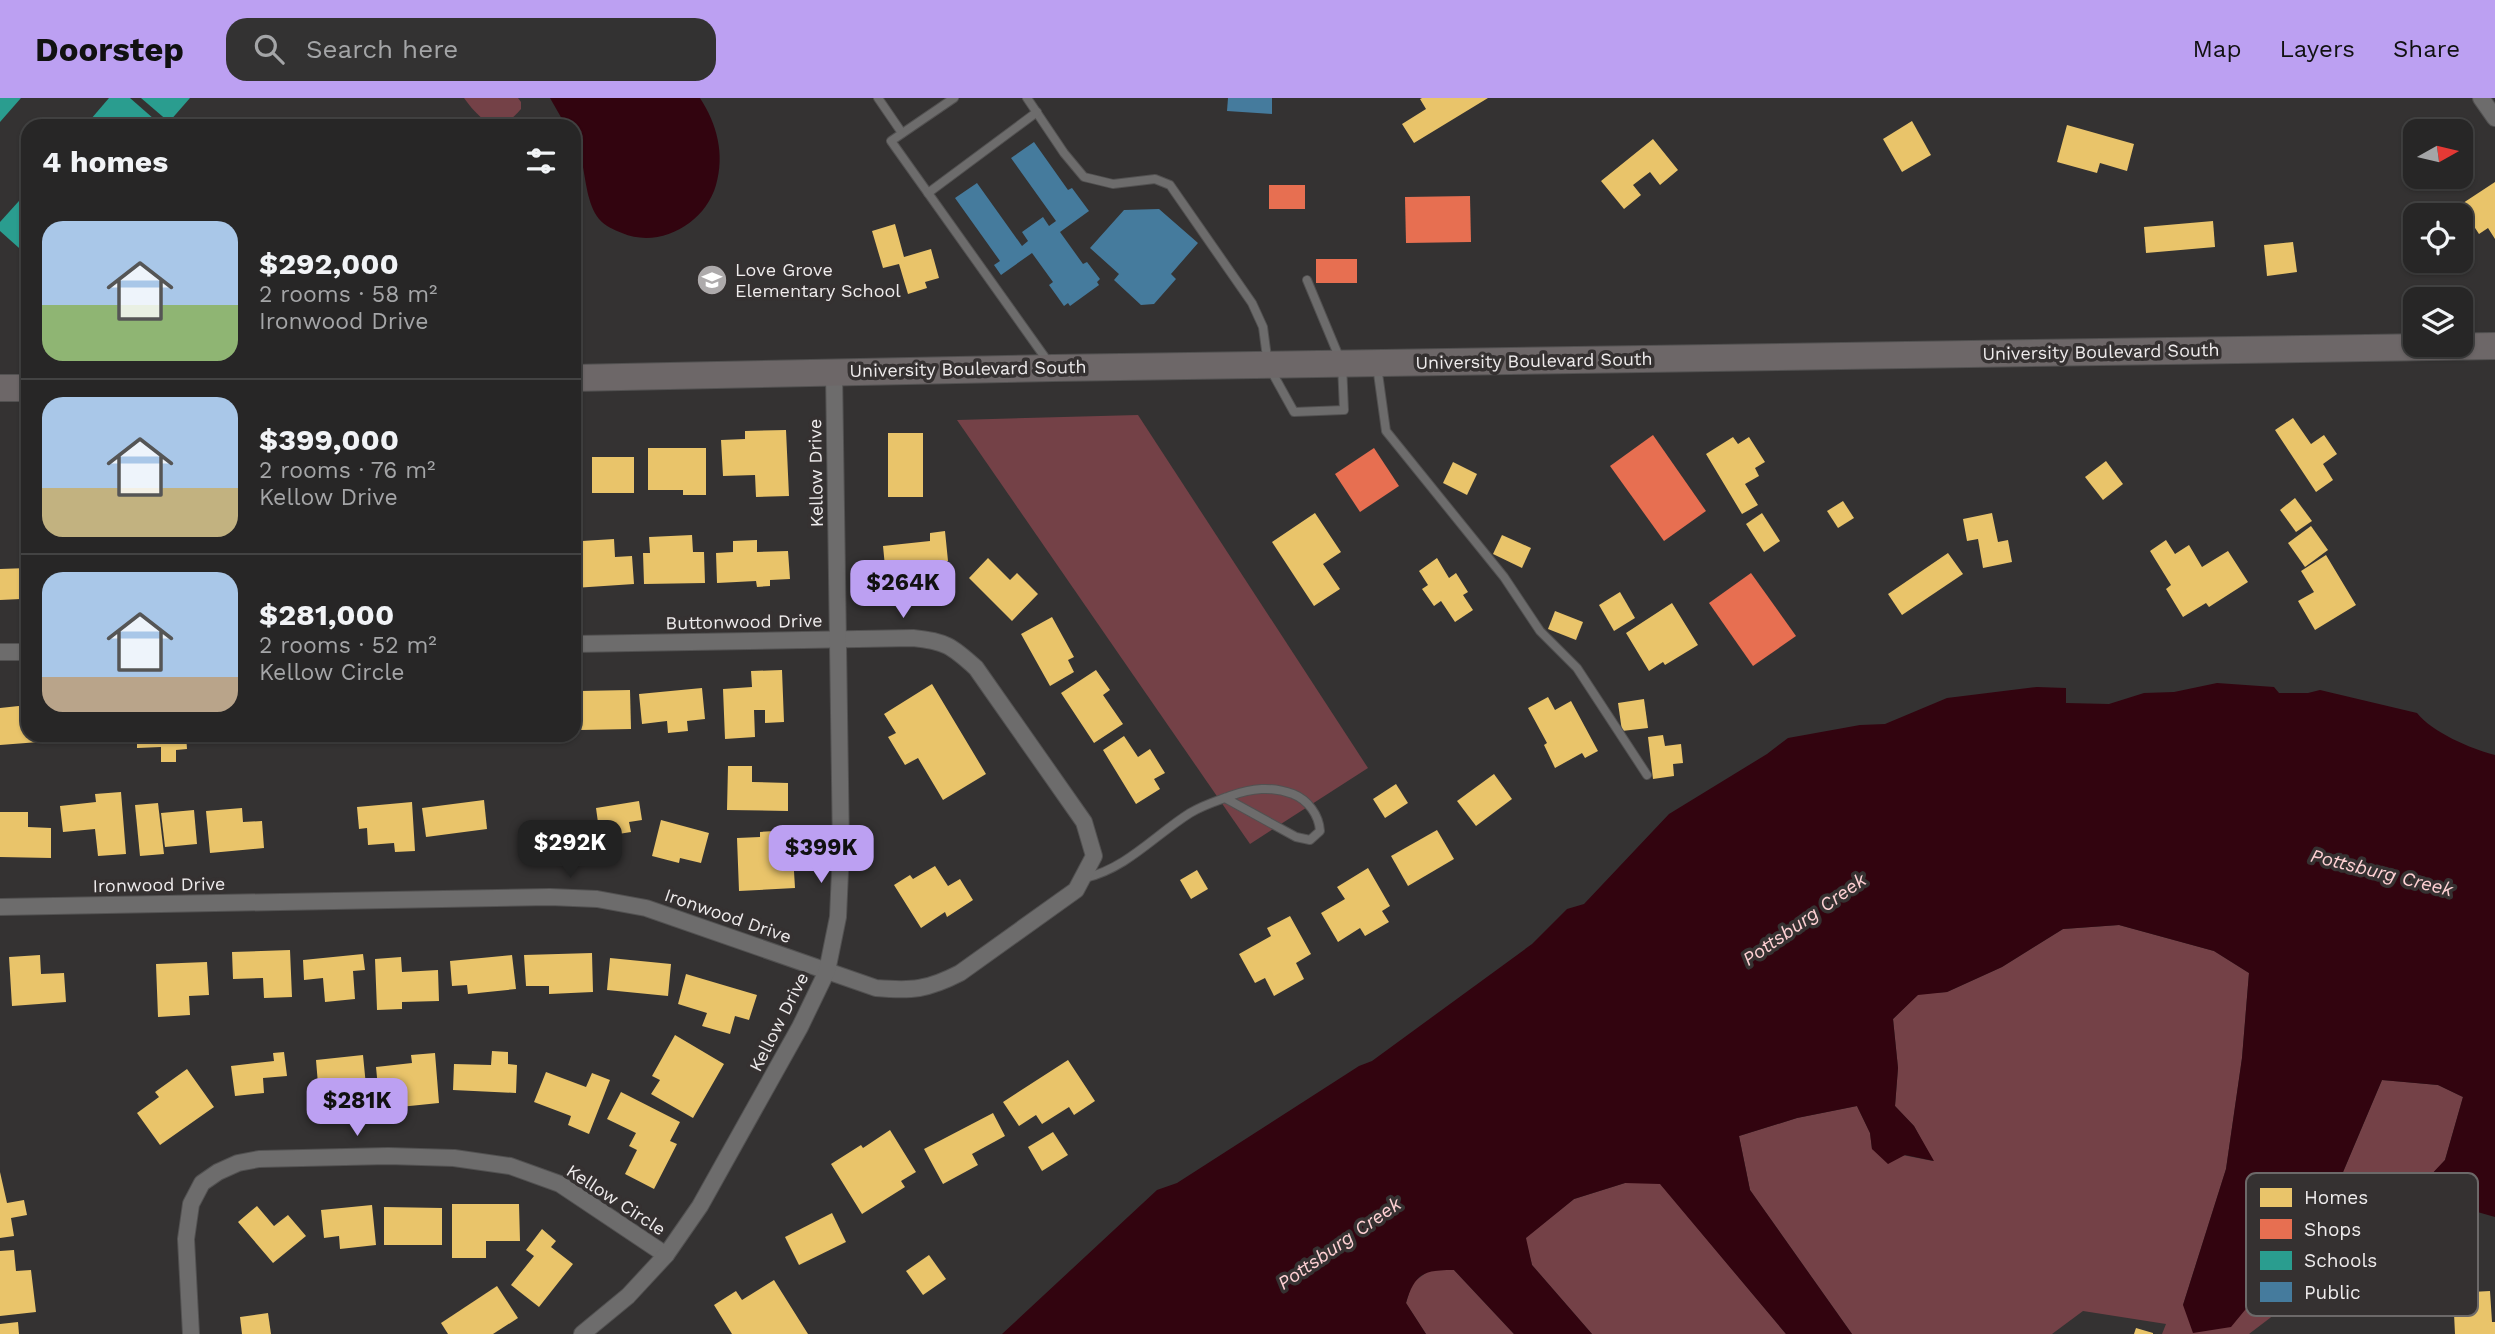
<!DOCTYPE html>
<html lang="en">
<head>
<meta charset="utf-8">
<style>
	:root { --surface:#272626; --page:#333232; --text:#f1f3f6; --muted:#a4a5a7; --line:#434343; --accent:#bca0f2 }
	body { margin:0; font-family:"Work Sans",sans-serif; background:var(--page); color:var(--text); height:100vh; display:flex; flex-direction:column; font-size:26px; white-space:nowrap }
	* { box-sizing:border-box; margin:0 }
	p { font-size:23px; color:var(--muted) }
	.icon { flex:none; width:38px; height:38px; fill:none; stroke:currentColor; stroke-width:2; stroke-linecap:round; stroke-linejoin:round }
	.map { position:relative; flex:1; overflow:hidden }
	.sheet { position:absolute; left:21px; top:21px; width:560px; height:623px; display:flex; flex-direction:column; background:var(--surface); border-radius:21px; box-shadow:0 2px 5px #0004,0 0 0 2px var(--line) }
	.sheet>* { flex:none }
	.needle { width:46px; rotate:82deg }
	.fabs { position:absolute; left:2403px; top:21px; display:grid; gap:14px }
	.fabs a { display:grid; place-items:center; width:70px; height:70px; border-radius:14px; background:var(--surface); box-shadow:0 2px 5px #0004,0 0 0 2px var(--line); font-size:35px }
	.price { position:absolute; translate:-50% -60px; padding:0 16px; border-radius:14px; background:var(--accent); color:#111; font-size:23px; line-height:46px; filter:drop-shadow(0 2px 4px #0008) }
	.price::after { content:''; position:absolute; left:50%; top:42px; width:21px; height:16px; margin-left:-10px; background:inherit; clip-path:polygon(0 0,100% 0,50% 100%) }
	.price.selected { background:#222; color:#fff }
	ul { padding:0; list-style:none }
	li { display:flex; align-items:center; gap:21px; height:175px; padding:0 21px }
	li+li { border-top:2px solid var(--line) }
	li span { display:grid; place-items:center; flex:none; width:196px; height:140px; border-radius:21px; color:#555 }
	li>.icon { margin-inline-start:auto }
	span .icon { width:84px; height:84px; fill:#fffc; stroke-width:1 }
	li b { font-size:30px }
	h2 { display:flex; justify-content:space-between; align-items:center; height:84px; padding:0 21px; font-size:30px }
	header { display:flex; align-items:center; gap:42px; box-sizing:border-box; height:98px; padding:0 35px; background:var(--accent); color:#111 }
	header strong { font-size:33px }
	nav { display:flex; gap:38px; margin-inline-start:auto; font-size:24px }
	.search { width:490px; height:63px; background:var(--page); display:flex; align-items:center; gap:18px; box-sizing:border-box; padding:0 24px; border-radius:21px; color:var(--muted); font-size:26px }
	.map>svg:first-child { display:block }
	.green { fill:#744147 }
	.water { fill:#32040f }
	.homes { fill:#e9c46a }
	.shops { fill:#e76f51 }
	.schools { fill:#2a9d8f }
	.public { fill:#457b9d }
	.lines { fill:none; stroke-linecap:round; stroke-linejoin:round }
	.lane-casing { stroke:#525151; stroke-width:10 }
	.street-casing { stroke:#525151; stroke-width:18 }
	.primary-casing { stroke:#525151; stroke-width:28 }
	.lane { stroke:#6d6c6c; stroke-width:8 }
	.street { stroke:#6d6c6c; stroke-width:16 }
	.primary { stroke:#6d6768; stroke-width:26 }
	.labels { text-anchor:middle; stroke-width:7; stroke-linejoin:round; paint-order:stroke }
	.poi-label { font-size:18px; fill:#eeebec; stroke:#353131; text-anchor:start }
	.street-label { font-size:18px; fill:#eeebec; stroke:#353131 }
	.water-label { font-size:19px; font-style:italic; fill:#ffd1d4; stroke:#353131 }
	.key { fill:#353131; stroke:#6c6969; stroke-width:2 }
	.key-label { font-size:19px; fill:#eeebec }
</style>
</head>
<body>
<header>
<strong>Doorstep</strong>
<div class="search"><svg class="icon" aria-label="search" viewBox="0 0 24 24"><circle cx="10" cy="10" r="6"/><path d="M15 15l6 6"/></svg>Search here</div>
<nav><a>Map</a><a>Layers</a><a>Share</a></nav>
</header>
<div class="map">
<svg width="2495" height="1236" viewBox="0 0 2495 1236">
	<rect width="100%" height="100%" fill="#343232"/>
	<!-- green -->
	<g class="green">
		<path d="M464 0H518L521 4V11C499 38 481 24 464 0Z"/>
		<path d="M1138 317 1368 670 1250 746 957 322Z"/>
		<path d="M2119 827 2214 853 2249 875 2242 960 2226 1071 2183 1207 2259 1195 2282 1121 2302 1092 2335 1093 2382 982 2438 987 2463 999 2445 1062 2409 1101 2392 1096 2349 1127 2313 1145 2291 1204 2249 1236H2162L2166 1226 2083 1213 2052 1236H1852L1750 1092 1739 1038 1797 1020 1857 1008 1870 1035 1872 1051 1933 1063 1914 1028 1895 1008 1898 970 1893 921 1918 896 1947 894 2002 869 2063 831Z"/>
		<path d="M1625 1085H1660L1786 1236H1592L1532 1167 1525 1140 1574 1101Z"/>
		<path d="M1430 1172H1454L1514 1236H1426L1406 1205 1412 1185Z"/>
	</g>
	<!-- water -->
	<g class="water">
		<path d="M550 0H700C717 26 725 56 716 87 705 126 659 151 622 135 614 132 605 128 599 121 587 106 586 82 582 64 580 51 574 42 574 28H566Z"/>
		<path d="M2217 585 2274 589 2279 595H2308L2320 592 2417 615C2432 634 2471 651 2495 657V1119L2474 1113 2468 1137 2451 1138 2437 1150 2413 1190 2382 1205 2360 1190 2358 1154 2445 1062 2463 999 2438 987 2382 982 2335 1093 2302 1092 2282 1121 2259 1195 2231 1229 2193 1235 2183 1207 2226 1071 2242 960 2249 875 2214 853 2119 827 2063 831 2002 869 1947 894 1918 897 1893 921 1898 970 1895 1008 1914 1028 1934 1063 1905 1057 1888 1066 1872 1051 1870 1035 1857 1008 1797 1020 1739 1038 1750 1092 1852 1236H1786L1660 1086 1625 1085 1574 1101 1526 1140 1532 1167 1592 1236H1514L1454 1172C1424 1172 1415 1175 1406 1205L1426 1236H1002L1157 1092 1177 1085 1359 968 1372 963 1532 846 1567 811 1584 806 1669 716 1767 656 1788 640 1860 627 1885 626 1947 600 2037 589 2066 590V605L2109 606 2144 595 2174 594Z"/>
	</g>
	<!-- homes -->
	<g class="homes">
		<path d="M1422 0H1488L1414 45 1402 26 1426 11 1420 1Z"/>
		<path d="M1912 23 1931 57 1902 74 1883 41Z"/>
		<path d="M2067 27 2134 46 2127 73 2100 65 2097 75 2057 64Z"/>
		<path d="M1653 41 1678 72 1660 87 1650 74 1633 87 1641 97 1624 111 1601 83Z"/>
		<path d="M2495 84V141L2488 130 2479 136 2460 107Z"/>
		<path d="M2213 123 2215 149 2146 155 2144 129Z"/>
		<path d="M895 126 904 159 931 151 939 180 925 184 927 190 908 196 899 166 883 170 872 133Z"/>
		<path d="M2293 144 2297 174 2267 178 2264 147Z"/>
		<path d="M2293 320 2311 346 2324 337 2337 356 2323 366 2333 382 2316 394 2275 332Z"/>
		<path d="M786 332 789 398 756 399 755 377 723 378 721 342 745 341V333Z"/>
		<rect x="888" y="335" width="35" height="64"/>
		<path d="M1733 339 1738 346 1749 339 1765 364 1755 370 1759 378 1745 386 1758 407 1742 416 1706 356Z"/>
		<path d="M648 350H706V397H683V392H648Z"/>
		<rect x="592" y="359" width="42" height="36"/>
		<path d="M2106 363 2123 386 2103 402 2085 379Z"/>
		<path d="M1453 364 1477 376 1467 397 1443 385Z"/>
		<path d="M2295 400 2312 423 2296 434 2280 412Z"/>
		<path d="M1843 403 1854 420 1838 430 1827 413Z"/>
		<path d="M1315 415 1341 454 1323 466 1340 491 1314 508 1272 444Z"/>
		<path d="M1762 415 1780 443 1764 454 1746 426Z"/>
		<path d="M1992 415 1998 444 2008 442 2012 464 1983 470 1978 441 1967 443 1963 421Z"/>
		<path d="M2311 428 2328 452 2305 469 2288 445Z"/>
		<path d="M945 433 948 463 930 465 932 485 887 489 883 448 930 443V435Z"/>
		<path d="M692 437 693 454H704L705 485 644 486 643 455H650L649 439Z"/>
		<path d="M1502 437 1531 450 1522 470 1493 456Z"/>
		<path d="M614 441 615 459 632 458 634 486 574 490V459L583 458 582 443Z"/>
		<path d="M757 442V454L788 453 790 481 770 482V488L757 489 756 483 717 485 716 455 733 454V443Z"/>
		<path d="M2166 442 2175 456 2189 447 2202 469 2228 453 2248 484 2209 509 2206 505 2183 519 2166 491 2171 487 2150 453Z"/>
		<path d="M1948 455 1963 476 1902 517 1888 496Z"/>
		<path d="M2326 457 2356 507 2315 532 2298 503 2314 494 2301 473Z"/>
		<path d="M988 460 1010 482 1017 475 1038 496 1012 523 969 480Z"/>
		<path d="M1437 460 1449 480 1456 475 1468 494 1463 497 1473 512 1455 524 1441 503 1434 508 1422 491 1428 487 1419 473Z"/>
		<path d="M28 470V506L21 507V501L0 502V471Z"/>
		<path d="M1620 494 1635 520 1614 533 1599 507Z"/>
		<path d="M1672 505 1698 547 1665 567 1663 564 1649 573 1626 535Z"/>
		<path d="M1555 513 1583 524 1576 542 1548 531Z"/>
		<path d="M1052 519 1074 559 1068 562 1074 574 1050 588 1021 536Z"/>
		<path d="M782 572 784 624 765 625V612H754L755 639 725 641 723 591 752 589 751 573Z"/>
		<path d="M1096 572 1110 592 1103 597 1123 626 1094 645 1061 595Z"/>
		<path d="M932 586 986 676 943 702 918 660 905 667 888 639 896 635 884 616Z"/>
		<path d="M702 590 705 621 687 623 688 633 668 635 667 623 642 626 639 596Z"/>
		<path d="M630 592 631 631 581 632 580 593Z"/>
		<path d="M1548 599 1555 612 1571 603 1598 653 1585 660 1582 655 1555 670 1544 647 1547 645 1528 610Z"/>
		<path d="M1644 601 1648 630 1622 633 1618 605Z"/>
		<path d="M28 607V637H52V643L0 647V610Z"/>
		<path d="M94 637H118L116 644Z"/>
		<path d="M137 637H186L187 651 176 652V664H161V649L137 650Z"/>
		<rect x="242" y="637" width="22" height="7"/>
		<path d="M280 637H326V639L281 643Z"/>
		<path d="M1663 637 1665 648 1681 646 1683 665 1673 666 1674 678 1653 681 1648 639Z"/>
		<path d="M1124 638 1138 659 1150 651 1165 675 1154 681 1160 691 1136 706 1103 652Z"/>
		<path d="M728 668H752V684L788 685V713L727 712Z"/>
		<path d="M1494 676 1512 701 1476 728 1457 703Z"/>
		<path d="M1396 686 1408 705 1385 720 1373 701Z"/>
		<path d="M121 694 126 756 98 758 95 731 63 734 60 708 96 704 95 696Z"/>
		<path d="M484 702 487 731 426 739 422 710Z"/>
		<path d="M639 703 642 722 629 724 631 734 600 739 596 710Z"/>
		<path d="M412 704 415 753 395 754 394 745 368 747 367 730 359 731 357 709Z"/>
		<path d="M158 705 164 756 140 758 135 707Z"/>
		<path d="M242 710 243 724 262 723 264 750 210 755 206 713Z"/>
		<path d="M194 712 197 746 165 749 161 715Z"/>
		<path d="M0 714H28V729L51 730V760L0 759Z"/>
		<path d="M661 722 709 735 701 765 680 760 679 765 652 758Z"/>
		<path d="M1437 732 1454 761 1408 788 1391 758Z"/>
		<path d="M775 733 776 740H792L795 790 739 793 737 740 760 739V734Z"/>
		<path d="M935 768 948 788 960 781 973 802 947 819 945 814 921 830 894 787 910 777 913 781Z"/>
		<path d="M1368 770 1390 808 1382 813 1389 824 1365 838 1360 830 1338 844 1321 815 1345 801 1337 789Z"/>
		<path d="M1197 772 1208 791 1191 801 1180 782Z"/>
		<path d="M1290 818 1311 856 1296 865 1304 881 1274 898 1265 880 1255 885 1239 856 1271 838 1267 830Z"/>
		<path d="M290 852 292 899 264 900 263 880 233 881 232 854Z"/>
		<path d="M592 855 593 894 549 896V888H526L524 857Z"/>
		<path d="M363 856 365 872 353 873 355 901 325 904 323 880 304 882 303 862Z"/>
		<path d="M40 857 41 876 64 875 66 904 12 908 9 859Z"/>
		<path d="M512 857 516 891 468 896 467 887 452 888 450 863Z"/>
		<path d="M401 859 402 874 438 872 439 903 402 904V911L377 912 375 861Z"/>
		<path d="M610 860 671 866 668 898 607 892Z"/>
		<path d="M207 864 209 897 189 898 190 917 158 919 156 866Z"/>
		<path d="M686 876 757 897 749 922 735 918 730 936 702 928 707 915 678 906Z"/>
		<path d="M675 937 724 966 693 1020 651 996 660 982 652 978Z"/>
		<path d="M492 953 508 954V966L517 967 516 995 453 992 454 966 491 967Z"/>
		<path d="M284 954 287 978 263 980 264 995 235 998 231 968 274 963 273 955Z"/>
		<path d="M435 955 439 1005 380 1011 376 969 412 965 411 957Z"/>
		<path d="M363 957 368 1008 342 1011 339 985 318 986 316 962Z"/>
		<path d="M1068 962 1095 1003 1074 1017 1069 1009 1042 1026 1036 1017 1019 1028 1003 1004Z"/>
		<path d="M187 971 214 1009 160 1047 137 1015 159 999 155 994Z"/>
		<path d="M546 974 586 989 592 975 610 982 589 1036 568 1027 571 1018 534 1004Z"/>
		<path d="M621 994 680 1024 670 1043 677 1046 654 1091 625 1076 637 1052 629 1048 636 1035 607 1021Z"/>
		<path d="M993 1015 1005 1038 972 1056 978 1067 943 1086 924 1051Z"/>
		<path d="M890 1032 916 1074 901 1083 905 1089 862 1116 831 1066 861 1047 863 1050Z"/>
		<path d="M1053 1034 1068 1057 1042 1073 1028 1049Z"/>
		<path d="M0 1074 7 1105 24 1102 27 1117 11 1120 14 1138 0 1140Z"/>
		<path d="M452 1106H519L520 1143H486V1160H452Z"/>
		<path d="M372 1107 376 1147 340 1151 339 1138 324 1140 321 1112Z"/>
		<path d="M257 1108 274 1128 288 1117 306 1138 273 1165 238 1124Z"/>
		<path d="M384 1109 442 1110V1147H384Z"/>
		<path d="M832 1115 846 1144 799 1167 785 1139Z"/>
		<path d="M542 1131 556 1143 551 1149 573 1166 539 1209 511 1187 534 1158 526 1152Z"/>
		<path d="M14 1152 16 1173 31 1172 36 1214 0 1218V1153Z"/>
		<path d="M929 1157 946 1181 923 1197 906 1173Z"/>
		<path d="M774 1182 808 1236H732L714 1207 736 1193 742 1202Z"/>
		<path d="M497 1188 518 1220 493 1236H448L441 1225Z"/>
		<path d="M2490 1193 2492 1224H2495V1236H2455L2453 1195Z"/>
		<path d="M268 1215 271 1236H242L240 1219Z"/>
		<path d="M18 1224 19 1236H0V1226Z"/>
		<path d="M2136 1230 2153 1235V1236H2134Z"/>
	</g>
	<!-- shops -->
	<g class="shops">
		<rect x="1269" y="87" width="36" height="24"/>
		<path d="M1470 98 1471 144 1406 145 1405 99Z"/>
		<rect x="1316" y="161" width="41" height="24"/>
		<path d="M1653 337 1706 413 1664 443 1610 368Z"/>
		<path d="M1374 350 1399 388 1360 414 1335 376Z"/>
		<path d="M1751 475 1796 538 1753 568 1709 505Z"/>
	</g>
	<!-- schools -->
	<g class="schools">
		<path d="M0 0H21L0 24Z"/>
		<path d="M109 0H130L162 28H85Z"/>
		<path d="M141 0H190L169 24Z"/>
		<path d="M28 93V158L0 133V124Z"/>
	</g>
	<!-- public -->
	<g class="public">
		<path d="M1228 0H1272V16L1227 13Z"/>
		<path d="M1034 44 1068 92 1072 90 1089 113 1060 134 1083 166 1087 164 1100 181 1097 184 1099 187 1070 208 1068 205 1064 208 1049 187 1053 184 1032 155 1001 177 994 167 1000 163 955 100 977 85 1022 148 1028 143 1022 134 1043 119 1049 128 1056 123 1011 60Z"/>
		<path d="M1159 111 1198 145 1171 176 1176 181 1154 206 1141 207 1114 182 1119 176 1090 150 1124 112Z"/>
	</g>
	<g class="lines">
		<!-- lane casing -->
		<g class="lane-casing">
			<g id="lane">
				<path d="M878 0 902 35"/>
				<path d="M954 0 891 43 1049 265"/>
				<path d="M1027 0 1064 55 1084 79 1113 86 1155 81 1170 87 1252 205 1263 229 1268 267 1294 314 1344 312 1342 266 1307 182"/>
				<path d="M928 95 1037 14"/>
				<path d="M1377 268 1386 333 1504 479 1540 533 1577 570 1647 677"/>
				<path d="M1085 780C1127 770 1155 737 1190 715 1203 707 1217 703 1230 698 1252 690 1271 688 1293 696 1308 702 1319 717 1320 733L1310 742 1296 739 1225 700"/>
			</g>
		</g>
		<!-- street casing -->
		<g class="street-casing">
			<g id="street">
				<path d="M2481 0 2495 20"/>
				<path d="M0 554H28"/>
				<path d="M0 809 550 799 597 801 646 810 876 890C912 893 927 892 960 875L1076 792 1094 758 1084 724 976 570C952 548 945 543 913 540L574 546"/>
				<path d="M191 1236 186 1141 191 1106 202 1085 218 1074 238 1065 259 1061 388 1058 454 1060 510 1068 560 1086 666 1157"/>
				<path d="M582 1236 628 1198 666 1157 700 1108 800 929 827 873 838 819 841 751 834 274"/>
			</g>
		</g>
		<!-- primary casing -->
		<g class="primary-casing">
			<g id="primary">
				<path d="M574 280 1053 270 2495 248"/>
				<path d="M0 290H28"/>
			</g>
		</g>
		<!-- lane -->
		<use href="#lane" class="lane"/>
		<!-- street -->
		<use href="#street" class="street"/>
		<!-- primary -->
		<use href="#primary" class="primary"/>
	</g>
	<!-- icons -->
	<defs>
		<g id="school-disc" transform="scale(1.575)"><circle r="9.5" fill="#adaaab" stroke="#353131"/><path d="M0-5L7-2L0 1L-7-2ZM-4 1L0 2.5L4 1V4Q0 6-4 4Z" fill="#fff"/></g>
	</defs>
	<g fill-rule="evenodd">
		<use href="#school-disc" x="712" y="182"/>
	</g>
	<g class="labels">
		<!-- poi labels -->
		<g class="poi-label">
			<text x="735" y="178">Love Grove<tspan x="735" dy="21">Elementary School</tspan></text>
		</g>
		<!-- street labels -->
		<g class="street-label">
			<text transform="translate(2101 254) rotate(-1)" y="6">University Boulevard South</text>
			<text transform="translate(1534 263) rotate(-1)" y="6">University Boulevard South</text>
			<text transform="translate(968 271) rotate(-1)" y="6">University Boulevard South</text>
			<text transform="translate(816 375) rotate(-91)" y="6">Kellow Drive</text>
			<text transform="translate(744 524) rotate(-1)" y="6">Buttonwood Drive</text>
			<text transform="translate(159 787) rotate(-1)" y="6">Ironwood Drive</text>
			<text transform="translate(728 818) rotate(19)" y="6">Ironwood Drive</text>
			<text transform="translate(779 924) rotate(-63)" y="6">Kellow Drive</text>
			<text transform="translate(616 1102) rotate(33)" y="6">Kellow Circle</text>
		</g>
		<!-- water labels -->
		<g class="water-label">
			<text transform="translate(2382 774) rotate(14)" y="7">Pottsburg Creek</text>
			<text transform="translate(1804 821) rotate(-35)" y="7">Pottsburg Creek</text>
			<text transform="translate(1339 1145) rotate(-35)" y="7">Pottsburg Creek</text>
		</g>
	</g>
	<!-- legend -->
	<rect x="2246" y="1075" width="232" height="143" rx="10" class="key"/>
	<rect x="2260" y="1090" width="32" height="19" fill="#e9c46a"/>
	<rect x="2260" y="1121" width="32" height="20" fill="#e76f51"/>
	<rect x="2260" y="1153" width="32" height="19" fill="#2a9d8f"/>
	<rect x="2260" y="1184" width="32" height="20" fill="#457b9d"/>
	<g class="key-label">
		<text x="2304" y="1106">Homes</text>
		<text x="2304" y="1138">Shops</text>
		<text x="2304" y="1169">Schools</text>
		<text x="2304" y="1201">Public</text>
	</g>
</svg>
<div class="fabs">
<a><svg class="needle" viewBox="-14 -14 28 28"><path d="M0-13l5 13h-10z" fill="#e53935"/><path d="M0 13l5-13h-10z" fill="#a4a5a7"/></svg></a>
<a><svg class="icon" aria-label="locate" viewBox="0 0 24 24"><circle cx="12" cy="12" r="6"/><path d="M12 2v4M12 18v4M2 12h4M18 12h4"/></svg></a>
<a><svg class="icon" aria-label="layers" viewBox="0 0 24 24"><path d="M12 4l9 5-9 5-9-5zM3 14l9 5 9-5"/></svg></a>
</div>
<b class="price" style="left:903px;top:522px">$264K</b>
<b class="price selected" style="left:570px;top:782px">$292K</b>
<b class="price" style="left:821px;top:787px">$399K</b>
<b class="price" style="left:357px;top:1040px">$281K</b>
<section class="sheet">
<h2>4 homes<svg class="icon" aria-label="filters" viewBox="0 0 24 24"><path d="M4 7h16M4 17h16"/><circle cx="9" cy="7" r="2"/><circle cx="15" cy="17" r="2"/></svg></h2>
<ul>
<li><span style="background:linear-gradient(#a9c7e8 60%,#8fb573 0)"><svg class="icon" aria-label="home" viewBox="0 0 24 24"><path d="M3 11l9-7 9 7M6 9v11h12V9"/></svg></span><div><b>$292,000</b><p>2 rooms · 58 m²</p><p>Ironwood Drive</p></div></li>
<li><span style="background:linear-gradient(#a9c7e8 65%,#c2b280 0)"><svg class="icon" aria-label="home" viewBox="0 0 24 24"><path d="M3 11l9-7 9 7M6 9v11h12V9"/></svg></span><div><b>$399,000</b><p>2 rooms · 76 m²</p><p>Kellow Drive</p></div></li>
<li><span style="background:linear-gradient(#a9c7e8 75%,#b9a48a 0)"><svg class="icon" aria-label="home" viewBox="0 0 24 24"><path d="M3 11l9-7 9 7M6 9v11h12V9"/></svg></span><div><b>$281,000</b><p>2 rooms · 52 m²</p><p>Kellow Circle</p></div></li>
</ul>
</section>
</div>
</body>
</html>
